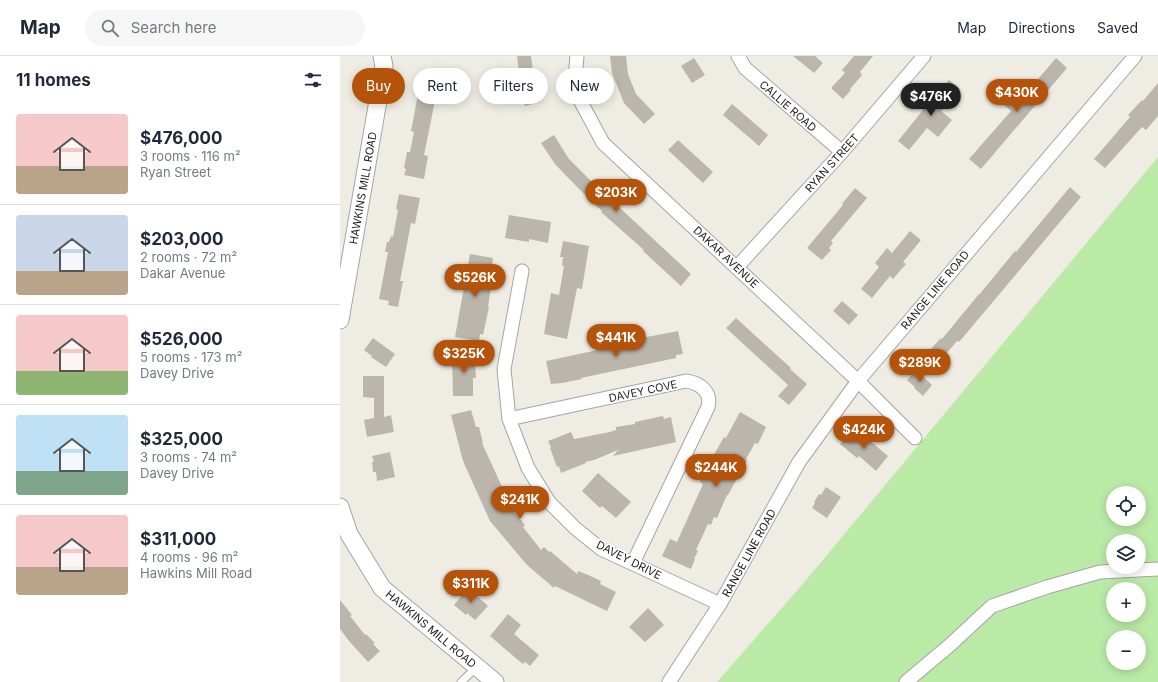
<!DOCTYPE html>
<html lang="en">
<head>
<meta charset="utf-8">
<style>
	:root { --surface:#fff; --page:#f6f6f7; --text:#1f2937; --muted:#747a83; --line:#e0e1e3; --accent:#b45309 }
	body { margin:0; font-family:Inter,sans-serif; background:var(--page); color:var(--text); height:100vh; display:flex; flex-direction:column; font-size:15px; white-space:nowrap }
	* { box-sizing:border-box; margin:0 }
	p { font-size:13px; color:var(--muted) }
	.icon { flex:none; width:22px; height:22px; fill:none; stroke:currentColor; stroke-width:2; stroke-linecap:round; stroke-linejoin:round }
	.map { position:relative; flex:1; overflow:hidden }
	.panel { display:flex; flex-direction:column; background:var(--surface); width:340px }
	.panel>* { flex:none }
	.hud { position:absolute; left:12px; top:12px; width:380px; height:36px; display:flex; gap:8px }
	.fabs { position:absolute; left:766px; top:430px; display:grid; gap:8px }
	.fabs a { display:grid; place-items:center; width:40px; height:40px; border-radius:50%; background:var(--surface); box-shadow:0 2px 10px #0003; font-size:20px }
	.price { position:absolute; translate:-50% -34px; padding:0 9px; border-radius:14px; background:var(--accent); color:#fff; font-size:13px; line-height:26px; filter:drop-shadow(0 1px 2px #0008) }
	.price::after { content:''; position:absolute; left:50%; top:24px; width:12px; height:9px; margin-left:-6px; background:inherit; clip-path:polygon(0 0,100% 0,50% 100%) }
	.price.current { background:#222; color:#fff }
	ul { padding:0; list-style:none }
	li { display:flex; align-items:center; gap:12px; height:100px; padding:0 16px }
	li+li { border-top:1px solid var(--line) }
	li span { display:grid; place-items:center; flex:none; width:112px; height:80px; border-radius:4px; color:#555 }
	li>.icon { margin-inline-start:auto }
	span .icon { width:48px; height:48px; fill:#fffc; stroke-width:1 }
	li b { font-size:17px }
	h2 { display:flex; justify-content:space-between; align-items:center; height:48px; padding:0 16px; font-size:17px }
	.pill { padding:0 14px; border-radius:18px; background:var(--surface); box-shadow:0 2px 10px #0003; font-size:14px; line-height:36px }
	.pill.current { background:var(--accent); color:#fff }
	header { display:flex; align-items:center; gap:24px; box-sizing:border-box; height:56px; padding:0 20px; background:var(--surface); border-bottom:1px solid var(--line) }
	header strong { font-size:19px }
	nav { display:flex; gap:22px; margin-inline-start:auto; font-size:14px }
	.search { width:280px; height:36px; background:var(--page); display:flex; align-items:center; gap:10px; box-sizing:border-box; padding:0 14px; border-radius:22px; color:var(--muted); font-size:15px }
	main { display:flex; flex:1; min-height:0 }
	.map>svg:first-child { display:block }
	.grass { fill:#bbeaa7; fill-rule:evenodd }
	.building { fill:#bbb6ac }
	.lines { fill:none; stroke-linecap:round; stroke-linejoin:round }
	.service-casing { stroke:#a4a4a4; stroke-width:9 }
	.minor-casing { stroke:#a4a4a4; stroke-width:15 }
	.tertiary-casing { stroke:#a4a4a4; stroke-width:19 }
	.service { stroke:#fff; stroke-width:7 }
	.minor { stroke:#fff; stroke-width:13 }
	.tertiary { stroke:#fff; stroke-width:17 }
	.labels { text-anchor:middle; stroke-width:3.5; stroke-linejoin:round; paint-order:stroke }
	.street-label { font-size:11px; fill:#1d1d1d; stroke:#fff }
</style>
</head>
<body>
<header>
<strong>Map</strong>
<div class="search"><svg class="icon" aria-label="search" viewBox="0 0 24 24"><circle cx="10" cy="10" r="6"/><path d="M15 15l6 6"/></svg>Search here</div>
<nav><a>Map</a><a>Directions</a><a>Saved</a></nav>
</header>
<main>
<section class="panel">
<h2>11 homes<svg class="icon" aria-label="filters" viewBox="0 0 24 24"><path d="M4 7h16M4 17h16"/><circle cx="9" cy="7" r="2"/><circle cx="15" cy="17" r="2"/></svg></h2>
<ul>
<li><span style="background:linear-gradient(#f6c9c9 65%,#b9a48a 0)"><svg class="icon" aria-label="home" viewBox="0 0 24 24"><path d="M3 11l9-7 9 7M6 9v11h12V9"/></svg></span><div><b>$476,000</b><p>3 rooms · 116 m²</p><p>Ryan Street</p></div></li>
<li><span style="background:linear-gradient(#c9d6e8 70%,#b9a48a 0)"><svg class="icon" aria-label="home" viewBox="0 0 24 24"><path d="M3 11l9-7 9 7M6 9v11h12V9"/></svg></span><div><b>$203,000</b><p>2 rooms · 72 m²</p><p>Dakar Avenue</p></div></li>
<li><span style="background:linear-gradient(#f6c9c9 70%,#8fb573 0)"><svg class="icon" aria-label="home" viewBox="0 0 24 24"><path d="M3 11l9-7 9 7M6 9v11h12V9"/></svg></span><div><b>$526,000</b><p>5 rooms · 173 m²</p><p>Davey Drive</p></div></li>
<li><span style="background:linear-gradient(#bfe0f5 70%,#7fa58c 0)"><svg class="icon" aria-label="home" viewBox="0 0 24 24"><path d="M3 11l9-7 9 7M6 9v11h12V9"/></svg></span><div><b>$325,000</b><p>3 rooms · 74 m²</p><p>Davey Drive</p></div></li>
<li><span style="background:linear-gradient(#f6c9c9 65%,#b9a48a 0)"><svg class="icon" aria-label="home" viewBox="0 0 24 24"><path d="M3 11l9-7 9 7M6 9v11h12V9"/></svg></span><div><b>$311,000</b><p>4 rooms · 96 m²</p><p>Hawkins Mill Road</p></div></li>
</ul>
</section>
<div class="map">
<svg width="818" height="626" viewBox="0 0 818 626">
	<rect width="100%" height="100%" fill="#efede3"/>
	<!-- grass -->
	<path class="grass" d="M818 101V626H377L467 523ZM773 437H799V463H773ZM773 485H799V511H773ZM773 533H799V559H773ZM773 581H799V607H773Z"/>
	<!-- building -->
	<g class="building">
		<path d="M177 0H191L194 23 200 46 185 50 181 33Z"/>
		<path d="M270 0H286L288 18 296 38 315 58 304 68 284 47 272 17Z"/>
		<path d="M453 0H475L483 7 474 17Z"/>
		<path d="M514 0H533L520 16 522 19 510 33 511 34 503 43 491 32 505 17 502 14Z"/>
		<path d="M354 2 365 19 352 27 341 10Z"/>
		<path d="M716 2 727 12 641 113 629 103 671 55 659 45 668 34 680 44Z"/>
		<path d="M78 20 104 22 103 40H96L84 99 88 100 84 123 64 119 66 113 64 112 67 96H70L74 76 71 75 78 38H77Z"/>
		<path d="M609 24 620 33 601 55 612 64 598 81 587 72 569 94 558 85 583 54 581 52 588 44 590 46Z"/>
		<path d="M818 27V60L806 74 802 71 765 112 754 103 790 61 788 59 802 44 803 45Z"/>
		<path d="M392 48 428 79 419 90 383 59Z"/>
		<path d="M214 79 229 103 251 125 351 218 341 230 303 195 304 194 261 156 262 155 239 133 215 108 201 87Z"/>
		<path d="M338 84 373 116 363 127 328 94Z"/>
		<path d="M730 131 741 141 619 286 617 285 599 306 588 296 601 282 602 283 639 238V239L675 195 676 196Z"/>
		<path d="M515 132 527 142 491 185 493 187 489 192 491 194 482 204 467 192 503 149 502 148Z"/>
		<path d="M59 138 80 142 75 168 71 167 60 225H63L58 251 48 249 49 245 39 243 48 196H45L47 186H49L51 180 53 181 58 154 56 153Z"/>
		<path d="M169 159 211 166 208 187 189 183V186L165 182Z"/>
		<path d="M570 175 581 184 563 206 566 208 553 223 550 220 532 242 521 233 539 211 535 207 547 192 552 197Z"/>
		<path d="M223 185 249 190 242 233 237 232 227 283 204 278 211 237 219 239 224 210H222L223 201H220Z"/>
		<path d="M130 198 153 202 152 209 154 210 148 251H149L143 279 140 278 139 285 115 281Z"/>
		<path d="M502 245 518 259 509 269 493 255Z"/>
		<path d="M396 262 451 312 450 313 467 328 449 349 438 340 448 329 386 272Z"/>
		<path d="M338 275 343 298 336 299V302L241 322 242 323 222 327 211 328 206 305 272 291 265 289Z"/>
		<path d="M33 282 55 298 46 311 31 301 32 300 24 294Z"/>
		<path d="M137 297 135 306 136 322H133V340H113L112 298Z"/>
		<path d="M576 314 592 329 583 340 574 332 575 331 567 324Z"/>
		<path d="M23 320H44V361L51 359 54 376 27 381 24 364 34 362V342L23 341Z"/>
		<path d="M131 354 136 371H139L143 387H142L174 457H175L185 469 183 471 201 494 204 491 209 496 210 495 237 518 238 515 246 518 261 525 260 528 276 536 267 555 215 530 214 532 187 509 150 465 123 405 111 359Z"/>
		<path d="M400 356 426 371 418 388 415 387 406 403 407 404 388 439H387L377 462 374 461 371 469 368 468 356 494 358 495 354 503H355L351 513 322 500 330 483 337 486 363 428 360 426 367 409H368L384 381 386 382Z"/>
		<path d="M323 360 324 363 331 361 336 386 273 400 278 394 254 404 245 406 246 407 221 417 219 410 217 411 210 392 211 391 208 385 231 376 234 383 270 376 276 374V371L295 368V366Z"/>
		<path d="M517 374 548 400 536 415 519 400 517 402 500 388 508 378 512 381Z"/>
		<path d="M50 396 55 421 37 425 36 416H33L32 406H34L32 400Z"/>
		<path d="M258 417 291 446 276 462 262 450 260 452 242 435Z"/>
		<path d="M486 431 501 441 487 462 472 452 475 447 474 446 479 438 481 439Z"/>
		<path d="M128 532 148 550 135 564 127 557 126 559 114 549Z"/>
		<path d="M0 544 12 559 10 560 25 579 26 578 35 587 33 588 40 595 28 606 9 585 0 573Z"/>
		<path d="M308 552 324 569 305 586 289 571Z"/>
		<path d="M168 558 181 569 174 578 199 599 190 610 185 606 183 608 178 604 150 580Z"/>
	</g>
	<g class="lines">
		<!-- service casing -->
		<g class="service-casing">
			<path id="service" d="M121 626 137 611"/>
		</g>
		<!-- minor casing -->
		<g class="minor-casing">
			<g id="minor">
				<path d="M237 0 234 33 263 87 518 325 575 382"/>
				<path d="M398 0 405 12 502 96"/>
				<path d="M397 211 502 96 584 0"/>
				<path d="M182 215 164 313 169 363 188 412 209 446 235 472 261 493 380 548"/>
				<path d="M169 363 346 325C360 327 372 336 368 351L293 507"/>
				<path d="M329 626 380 548 459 406 518 325 795 0"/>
				<path d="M566 626 610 589 652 550 707 531 760 516 818 513"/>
			</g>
		</g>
		<!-- tertiary casing -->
		<g class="tertiary-casing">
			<g id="tertiary">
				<path d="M0 264 44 10 42 0"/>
				<path d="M0 451 9 478 42 532 155 626"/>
			</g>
		</g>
		<!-- service -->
		<use href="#service" class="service"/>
		<!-- minor -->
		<use href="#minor" class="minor"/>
		<!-- tertiary -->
		<use href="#tertiary" class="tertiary"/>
	</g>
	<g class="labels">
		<!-- street labels -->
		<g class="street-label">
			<text transform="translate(448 50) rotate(41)" y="4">CALLIE ROAD</text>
			<text transform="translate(492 107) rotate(-48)" y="4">RYAN STREET</text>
			<text transform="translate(23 132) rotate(-80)" y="4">HAWKINS MILL ROAD</text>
			<text transform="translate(386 201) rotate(43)" y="4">DAKAR AVENUE</text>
			<text transform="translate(595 234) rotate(-50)" y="4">RANGE LINE ROAD</text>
			<text transform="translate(303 335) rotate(-12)" y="4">DAVEY COVE</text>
			<text transform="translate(409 497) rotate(-61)" y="4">RANGE LINE ROAD</text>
			<text transform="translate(289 504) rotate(27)" y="4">DAVEY DRIVE</text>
			<text transform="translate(91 573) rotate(40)" y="4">HAWKINS MILL ROAD</text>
		</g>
	</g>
</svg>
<div class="fabs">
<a><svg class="icon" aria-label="locate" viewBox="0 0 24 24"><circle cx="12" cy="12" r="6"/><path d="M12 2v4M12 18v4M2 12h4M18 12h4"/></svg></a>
<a><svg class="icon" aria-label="layers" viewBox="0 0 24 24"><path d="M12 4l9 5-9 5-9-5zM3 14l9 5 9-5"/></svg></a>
<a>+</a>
<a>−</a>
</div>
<b class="price" style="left:677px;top:57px">$430K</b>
<b class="price current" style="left:591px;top:61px">$476K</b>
<b class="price" style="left:276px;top:157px">$203K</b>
<b class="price" style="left:135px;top:242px">$526K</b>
<b class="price" style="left:276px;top:302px">$441K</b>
<b class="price" style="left:124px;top:318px">$325K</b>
<b class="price" style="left:580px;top:327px">$289K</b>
<b class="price" style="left:524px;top:394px">$424K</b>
<b class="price" style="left:376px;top:432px">$244K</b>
<b class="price" style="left:180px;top:464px">$241K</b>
<b class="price" style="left:131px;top:548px">$311K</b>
<div class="hud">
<a class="pill current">Buy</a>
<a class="pill">Rent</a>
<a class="pill">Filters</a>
<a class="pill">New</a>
</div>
</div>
</main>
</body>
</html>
